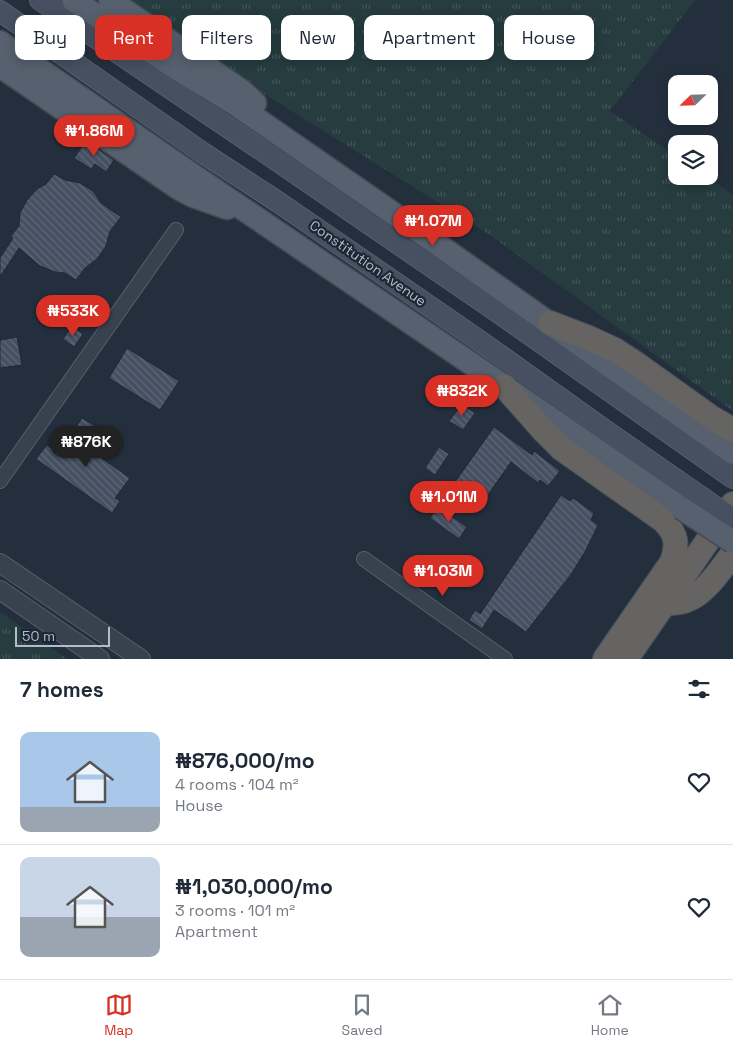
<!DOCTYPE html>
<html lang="en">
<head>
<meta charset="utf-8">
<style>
	:root { --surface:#fff; --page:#f6f6f7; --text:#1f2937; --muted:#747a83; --line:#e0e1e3; --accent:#d93025 }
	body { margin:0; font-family:"Space Grotesk",sans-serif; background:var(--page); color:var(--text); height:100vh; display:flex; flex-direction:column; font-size:19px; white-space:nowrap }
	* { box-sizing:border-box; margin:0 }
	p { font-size:16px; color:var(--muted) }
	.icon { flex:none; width:28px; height:28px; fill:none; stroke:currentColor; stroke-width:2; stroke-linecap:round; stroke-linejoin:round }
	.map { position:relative; height:659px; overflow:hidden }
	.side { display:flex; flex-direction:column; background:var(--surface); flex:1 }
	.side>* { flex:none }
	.hud { position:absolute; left:15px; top:15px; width:704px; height:45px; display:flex; gap:10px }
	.needle { width:32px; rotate:247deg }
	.fabs { position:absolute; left:668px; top:75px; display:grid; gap:10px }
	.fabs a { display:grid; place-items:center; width:50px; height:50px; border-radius:10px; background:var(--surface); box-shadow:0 2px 12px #0003; font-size:25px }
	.scale { position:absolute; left:15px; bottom:12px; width:95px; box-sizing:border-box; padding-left:5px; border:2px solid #b4bcc9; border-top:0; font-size:14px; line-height:18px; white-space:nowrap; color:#b4bcc9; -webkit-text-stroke:4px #1d2633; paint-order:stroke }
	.price { position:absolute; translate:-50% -42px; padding:0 11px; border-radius:18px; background:var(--accent); color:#fff; font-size:16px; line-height:32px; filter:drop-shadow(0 1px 2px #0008) }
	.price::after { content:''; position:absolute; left:50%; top:30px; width:15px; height:11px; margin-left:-8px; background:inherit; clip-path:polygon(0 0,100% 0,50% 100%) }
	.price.selected { background:#222; color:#fff }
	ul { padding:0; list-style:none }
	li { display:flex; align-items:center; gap:15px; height:125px; padding:0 20px }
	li+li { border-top:1px solid var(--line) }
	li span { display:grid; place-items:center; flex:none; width:140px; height:100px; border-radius:10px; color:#555 }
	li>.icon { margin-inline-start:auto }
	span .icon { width:60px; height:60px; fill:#fffc; stroke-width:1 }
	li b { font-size:21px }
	h2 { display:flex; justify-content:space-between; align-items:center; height:60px; padding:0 20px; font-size:21px }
	.pill { padding:0 18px; border-radius:10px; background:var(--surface); box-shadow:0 2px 12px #0003; font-size:18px; line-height:45px }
	.pill.selected { background:var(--accent); color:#fff }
	.menu { display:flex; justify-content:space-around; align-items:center; height:70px; border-top:1px solid var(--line); background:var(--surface); font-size:14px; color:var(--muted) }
	.menu a { display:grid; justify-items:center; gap:2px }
	.menu .selected { color:var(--accent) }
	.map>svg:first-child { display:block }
	.grass { fill:url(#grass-tufts) }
	.building { fill:url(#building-back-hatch); stroke:#1f2835 }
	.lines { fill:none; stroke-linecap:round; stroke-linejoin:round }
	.minor-casing { stroke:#565f6c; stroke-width:16 }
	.tertiary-casing { stroke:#565f6c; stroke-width:20 }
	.secondary-casing { stroke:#565f6c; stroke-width:22 }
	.primary-casing { stroke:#414a57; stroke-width:25 }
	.trunk-casing { stroke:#434c59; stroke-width:26 }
	.minor { stroke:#38414e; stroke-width:14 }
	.tertiary { stroke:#38414e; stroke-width:18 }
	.secondary { stroke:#465061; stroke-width:20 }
	.primary { stroke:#56606e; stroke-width:22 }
	.trunk { stroke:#656462; stroke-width:24 }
	.secondary-bridge-casing { stroke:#565f6c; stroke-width:22; stroke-linecap:butt }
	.primary-bridge-casing { stroke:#414a57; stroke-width:25; stroke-linecap:butt }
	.secondary-bridge { stroke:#465061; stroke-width:20 }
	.primary-bridge { stroke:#56606e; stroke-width:22 }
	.labels { text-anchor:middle; stroke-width:4.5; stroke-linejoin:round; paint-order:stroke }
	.street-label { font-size:14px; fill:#b4bcc9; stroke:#1d2633 }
</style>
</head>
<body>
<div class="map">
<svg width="733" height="659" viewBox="0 0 733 659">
	<defs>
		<pattern id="grass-tufts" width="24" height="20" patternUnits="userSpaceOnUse" patternTransform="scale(1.25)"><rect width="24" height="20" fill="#263c3f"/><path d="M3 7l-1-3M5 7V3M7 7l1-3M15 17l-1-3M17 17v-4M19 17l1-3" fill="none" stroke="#435659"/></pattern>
		<pattern id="building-back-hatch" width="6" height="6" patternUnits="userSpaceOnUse" patternTransform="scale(1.25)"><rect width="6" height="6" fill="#455162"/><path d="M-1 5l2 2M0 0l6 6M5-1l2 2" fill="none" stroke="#5d6877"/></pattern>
	</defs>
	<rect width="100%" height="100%" fill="#242f3e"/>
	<!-- grass -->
	<g class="grass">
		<path d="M114 0H695L610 111 676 156V176H705L733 195V411L487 233Z"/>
		<path d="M0 612 67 659H0Z"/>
	</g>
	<!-- building -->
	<g class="building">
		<path d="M86 141 114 160 106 172 95 164 91 169 74 158Z"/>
		<path d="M54 174 65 180 80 183 93 191 101 203 121 217 110 231 106 246 97 259 85 268 76 280 65 273 55 272 40 266 19 248 0 277V258L13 238 11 236 19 226 20 213 27 200 37 189 46 184Z"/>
		<path d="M72 326 83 334 74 347 63 339Z"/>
		<path d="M17 337 22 365 0 368V340Z"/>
		<path d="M127 348 179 381 160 410 109 378Z"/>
		<path d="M462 404 475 413 463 430 449 421Z"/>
		<path d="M82 418 97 427 86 447 130 478 115 498 120 501 112 513 36 459 47 445 58 453Z"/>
		<path d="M494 427 532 455 534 451 560 471 548 486 540 480 538 483 511 462 478 509 450 489Z"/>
		<path d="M439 447 449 454 435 475 425 468Z"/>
		<path d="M561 495 570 501 573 498 594 513 591 520 598 525 586 550 572 573 526 632 494 610 482 629 469 620 475 610 480 614Z"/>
		<path d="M438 507 467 527 459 539 430 518Z"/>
	</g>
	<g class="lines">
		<!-- minor casing -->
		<g class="minor-casing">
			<g id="minor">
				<path d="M0 481 176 230"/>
				<path d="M364 559 505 659"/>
			</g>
		</g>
		<!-- tertiary casing -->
		<g class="tertiary-casing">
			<g id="tertiary">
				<path d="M0 563 141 659"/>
				<path d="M0 590 100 659"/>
			</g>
		</g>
		<!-- secondary casing -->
		<g class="secondary-casing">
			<g id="secondary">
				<path d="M40 0 276 160 499 313 733 478"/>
				<path d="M0 11 203 153 278 202 477 339 606 431 691 490"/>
			</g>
		</g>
		<!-- primary casing -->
		<g class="primary-casing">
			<g id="primary">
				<path d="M73 0 176 68 235 104 430 239 733 453"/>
				<path d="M110 0 216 73 242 91 255 103"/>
				<path d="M0 42 190 173 504 386 681 508"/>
				<path d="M0 66 178 188 193 196 227 208"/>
			</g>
		</g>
		<!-- trunk casing -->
		<g class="trunk-casing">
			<g id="trunk">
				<path d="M550 323 589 338 615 350 635 363 712 418 733 430"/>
				<path d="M504 386 543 430 562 449 664 521C677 535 678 544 672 562L605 659"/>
				<path d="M664 604C672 603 680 603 687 600 705 594 722 568 733 553"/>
				<path d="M626 659 733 504"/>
			</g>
		</g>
		<!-- minor -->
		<use href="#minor" class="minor"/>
		<!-- tertiary -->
		<use href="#tertiary" class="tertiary"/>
		<!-- secondary -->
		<use href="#secondary" class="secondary"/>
		<!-- primary -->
		<use href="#primary" class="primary"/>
		<!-- trunk -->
		<use href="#trunk" class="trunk"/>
		<!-- secondary-bridge casing -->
		<g class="secondary-bridge-casing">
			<path id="secondary-bridge" d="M691 490 733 519"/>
		</g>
		<!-- primary-bridge casing -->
		<g class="primary-bridge-casing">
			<path id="primary-bridge" d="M681 508 733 542"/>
		</g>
		<!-- secondary-bridge -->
		<use href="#secondary-bridge" class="secondary-bridge"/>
		<!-- primary-bridge -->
		<use href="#primary-bridge" class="primary-bridge"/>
	</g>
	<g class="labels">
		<!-- street labels -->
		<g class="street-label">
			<text transform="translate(368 263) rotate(35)" y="5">Constitution Avenue</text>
		</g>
	</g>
</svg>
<div class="fabs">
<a><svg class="needle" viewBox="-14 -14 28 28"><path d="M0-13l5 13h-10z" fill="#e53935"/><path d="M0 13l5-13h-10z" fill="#747a83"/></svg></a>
<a><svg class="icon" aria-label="layers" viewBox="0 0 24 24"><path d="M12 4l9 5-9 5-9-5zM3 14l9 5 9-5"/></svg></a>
</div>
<div class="scale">50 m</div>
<b class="price" style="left:94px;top:157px">₦1.86M</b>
<b class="price" style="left:433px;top:247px">₦1.07M</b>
<b class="price" style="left:73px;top:337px">₦533K</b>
<b class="price" style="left:462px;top:417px">₦832K</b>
<b class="price selected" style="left:86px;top:468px">₦876K</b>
<b class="price" style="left:449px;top:523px">₦1.01M</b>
<b class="price" style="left:443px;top:597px">₦1.03M</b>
<div class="hud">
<a class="pill">Buy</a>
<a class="pill selected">Rent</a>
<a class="pill">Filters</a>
<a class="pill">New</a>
<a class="pill">Apartment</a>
<a class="pill">House</a>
</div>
</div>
<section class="side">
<h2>7 homes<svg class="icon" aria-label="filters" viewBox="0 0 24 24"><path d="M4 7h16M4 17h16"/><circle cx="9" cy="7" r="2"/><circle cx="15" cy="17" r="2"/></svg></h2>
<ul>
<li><span style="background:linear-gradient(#a9c7e8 75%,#9aa5b1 0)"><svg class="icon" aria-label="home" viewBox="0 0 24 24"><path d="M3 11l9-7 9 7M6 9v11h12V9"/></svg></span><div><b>₦876,000/mo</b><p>4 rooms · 104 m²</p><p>House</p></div><svg class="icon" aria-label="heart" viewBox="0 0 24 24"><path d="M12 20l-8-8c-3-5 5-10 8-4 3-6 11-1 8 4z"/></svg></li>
<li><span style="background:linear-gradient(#c9d6e8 60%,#9aa5b1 0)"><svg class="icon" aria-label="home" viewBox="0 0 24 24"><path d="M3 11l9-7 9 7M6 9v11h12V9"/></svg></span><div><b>₦1,030,000/mo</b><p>3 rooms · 101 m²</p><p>Apartment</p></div><svg class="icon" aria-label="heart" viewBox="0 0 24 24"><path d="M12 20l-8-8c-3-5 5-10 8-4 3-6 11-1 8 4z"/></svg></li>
</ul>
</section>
<nav class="menu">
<a class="selected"><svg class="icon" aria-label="map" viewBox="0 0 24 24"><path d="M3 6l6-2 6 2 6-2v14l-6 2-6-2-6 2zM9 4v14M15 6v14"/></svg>Map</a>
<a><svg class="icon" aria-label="saved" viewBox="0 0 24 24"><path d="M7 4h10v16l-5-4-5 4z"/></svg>Saved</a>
<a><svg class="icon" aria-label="home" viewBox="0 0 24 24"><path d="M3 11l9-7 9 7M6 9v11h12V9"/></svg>Home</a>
</nav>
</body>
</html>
